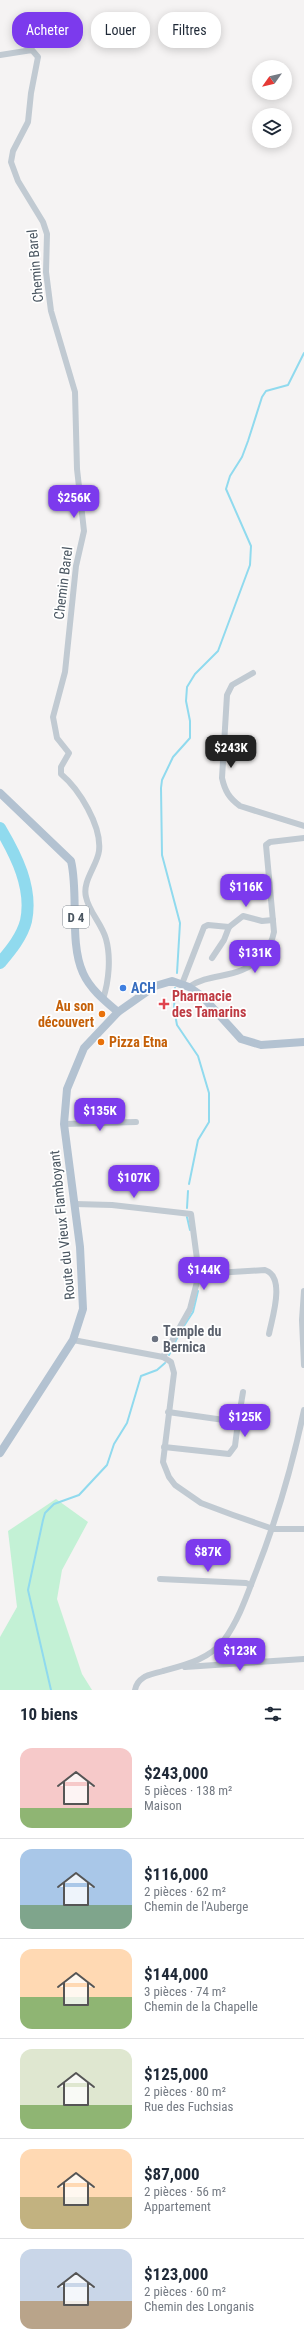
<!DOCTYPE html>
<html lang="fr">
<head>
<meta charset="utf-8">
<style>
	:root { --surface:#fff; --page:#f2f2f3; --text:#1f2937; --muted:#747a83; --line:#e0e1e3; --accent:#7c3aed }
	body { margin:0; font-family:"Roboto Condensed",sans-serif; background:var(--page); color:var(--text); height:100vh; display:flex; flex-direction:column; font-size:15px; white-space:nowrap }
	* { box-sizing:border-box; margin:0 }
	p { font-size:13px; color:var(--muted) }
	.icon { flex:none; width:22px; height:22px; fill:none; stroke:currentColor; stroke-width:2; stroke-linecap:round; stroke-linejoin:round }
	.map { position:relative; height:1690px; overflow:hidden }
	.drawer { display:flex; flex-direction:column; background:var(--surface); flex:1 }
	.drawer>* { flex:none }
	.hud { position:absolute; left:12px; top:12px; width:280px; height:36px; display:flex; gap:8px }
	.needle { width:26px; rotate:236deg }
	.tools { position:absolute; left:252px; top:60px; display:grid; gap:8px }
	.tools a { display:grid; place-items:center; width:40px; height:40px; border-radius:50%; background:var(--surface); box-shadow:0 2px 10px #0003; font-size:20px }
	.price { position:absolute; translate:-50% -34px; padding:0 9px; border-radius:8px; background:var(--accent); color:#fff; font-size:13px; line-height:26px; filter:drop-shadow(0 1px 2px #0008) }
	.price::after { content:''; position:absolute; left:50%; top:24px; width:12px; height:9px; margin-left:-6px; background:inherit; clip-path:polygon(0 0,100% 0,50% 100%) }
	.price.active { background:#222; color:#fff }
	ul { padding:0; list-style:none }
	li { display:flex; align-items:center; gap:12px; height:100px; padding:0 20px }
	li+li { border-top:1px solid var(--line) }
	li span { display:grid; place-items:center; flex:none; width:112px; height:80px; border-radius:12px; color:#555 }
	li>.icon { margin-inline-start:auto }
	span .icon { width:48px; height:48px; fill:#fffc; stroke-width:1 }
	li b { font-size:17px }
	h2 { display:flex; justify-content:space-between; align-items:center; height:48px; padding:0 20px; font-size:17px }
	.tag { padding:0 14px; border-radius:16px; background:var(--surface); box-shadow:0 2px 10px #0003; font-size:14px; line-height:36px }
	.tag.active { background:var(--accent); color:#fff }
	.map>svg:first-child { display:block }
	.green { fill:#c3f1d5 }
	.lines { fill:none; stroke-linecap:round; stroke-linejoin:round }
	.stream { stroke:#90daee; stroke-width:2 }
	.river { stroke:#90daee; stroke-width:12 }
	.minor { stroke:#c1cad2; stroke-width:6 }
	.major { stroke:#b3c2d1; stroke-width:8 }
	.shop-dot { fill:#3f7fe0; stroke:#fff; stroke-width:1.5 }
	.health-dot { fill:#e0444e; stroke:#fff; stroke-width:1.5 }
	.food-dot { fill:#e8710a; stroke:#fff; stroke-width:1.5 }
	.worship-dot { fill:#6b7280; stroke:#fff; stroke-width:1.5 }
	.labels { text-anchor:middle; stroke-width:3.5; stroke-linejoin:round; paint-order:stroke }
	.shield { fill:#fff; stroke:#808990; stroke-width:1 }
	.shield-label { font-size:13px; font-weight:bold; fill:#4a5661 }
	.street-label { font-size:14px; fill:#4a5661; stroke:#fff }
	.shop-label { font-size:14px; font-weight:bold; fill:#366cbe; stroke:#fff; text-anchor:start }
	.health-label { font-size:14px; font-weight:bold; fill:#be3a42; stroke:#fff; text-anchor:start }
	.food-label { font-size:14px; font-weight:bold; fill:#c56008; stroke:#fff; text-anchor:end }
	.worship-label { font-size:14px; font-weight:bold; fill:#5b616d; stroke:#fff; text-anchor:start }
</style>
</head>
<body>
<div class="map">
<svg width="304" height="1690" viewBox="0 0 304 1690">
	<rect width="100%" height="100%" fill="#f5f3f3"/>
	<!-- green -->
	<path class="green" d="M56 1499 88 1522 62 1570 57 1599 82 1674 92 1690H0V1637L17 1607 8 1531Z"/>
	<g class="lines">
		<!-- stream -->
		<g class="stream">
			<path d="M177 973 180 923 162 855 161 788 162 780 173 757 190 738V721L186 701 187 687 195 674 218 651 250 565 251 546 226 489 230 476 242 457 248 441 262 397 266 391 288 385 304 353"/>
			<path d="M175 988 174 1009 177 1025 198 1056 209 1093V1122L198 1140 189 1184"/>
			<path d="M187 1208 188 1191"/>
			<path d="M187 1217 190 1230"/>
			<path d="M180 1332 193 1312 198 1291"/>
			<path d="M169 1355 178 1336"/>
			<path d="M51 1690 28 1590 43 1520 45 1513 54 1504 79 1495 107 1465 114 1444 127 1423 141 1376 157 1370 165 1363"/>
		</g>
		<!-- river -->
		<path class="river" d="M0 828C16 855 33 888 26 921 22 937 10 951 0 963"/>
		<!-- minor -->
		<g class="minor">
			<path d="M0 55 32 50 38 57 31 93 28 122 13 151 11 162 18 181 43 222 47 234 46 272 51 311 75 392 77 469 84 531 76 566 65 672 53 717 57 738 69 753 61 767V774C79 789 102 826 99 851 97 866 82 881 86 897 89 912 102 924 106 939 111 957 109 981 103 999"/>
			<path d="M253 673 232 685 227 695 222 778C225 791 229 798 240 806L304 826"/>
			<path d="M212 958 224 940 229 927 243 916 262 921 273 920"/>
			<path d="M182 984 204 927 208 925 229 927"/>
			<path d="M189 987C212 971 240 981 261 956 269 947 272 942 274 932L266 845 270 842 304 838"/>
			<path d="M64 1124 136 1122"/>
			<path d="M75 1204 112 1205 191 1214 199 1274 190 1309 163 1357"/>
			<path d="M199 1274 265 1270C286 1277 272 1318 269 1334"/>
			<path d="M304 1291 302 1320 304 1365"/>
			<path d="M73 1340 163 1357 171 1362 174 1373 163 1462 169 1477 175 1485 201 1503 233 1515 273 1529H304"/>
			<path d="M238 1422 243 1392"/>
			<path d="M164 1447 229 1454 235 1446 238 1422 168 1412"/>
			<path d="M160 1579 246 1583 251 1585"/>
			<path d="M185 1667 304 1659"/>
			<path d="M135 1690C136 1685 138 1681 143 1678 148 1674 157 1673 163 1671 185 1665 210 1659 224 1640 238 1621 246 1598 254 1577 276 1522 292 1467 304 1410"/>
		</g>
		<!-- major -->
		<g class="major">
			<path d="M0 793 71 861C79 894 69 943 83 973 90 989 105 1001 118 1012"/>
			<path d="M0 1453 73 1340 83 1309 80 1247 64 1124 67 1089 84 1048 118 1012 155 986 172 981 189 987 202 996 241 1039 261 1045 304 1042"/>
		</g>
	</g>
	<!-- markers -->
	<circle class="shop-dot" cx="123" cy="988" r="4"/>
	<path class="health-dot" d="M162 998h4v4h4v4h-4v4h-4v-4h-4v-4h4z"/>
	<g class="food-dot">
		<circle cx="102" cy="1014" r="4"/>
		<circle cx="101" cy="1042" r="4"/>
	</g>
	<circle class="worship-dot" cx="155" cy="1339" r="4"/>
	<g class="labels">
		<!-- shield labels -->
		<rect class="shield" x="63" y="906" width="26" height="22" rx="3"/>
		<g class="shield-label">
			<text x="76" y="922">D 4</text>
		</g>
		<!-- street labels -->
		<g class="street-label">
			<text transform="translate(35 266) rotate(-95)" y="5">Chemin Barel</text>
			<text transform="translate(63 583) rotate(-83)" y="5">Chemin Barel</text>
			<text transform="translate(62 1225) rotate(-96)" y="5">Route du Vieux Flamboyant</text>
		</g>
		<!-- shop labels -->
		<g class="shop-label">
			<text x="131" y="993">ACH</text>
		</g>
		<!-- health labels -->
		<g class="health-label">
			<text x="172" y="1001">Pharmacie<tspan x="172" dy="16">des Tamarins</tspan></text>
		</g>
		<!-- food labels -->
		<g class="food-label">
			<text x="94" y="1011">Au son<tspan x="94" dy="16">découvert</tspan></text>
			<text x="109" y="1047" text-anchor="start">Pizza Etna</text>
		</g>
		<!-- worship labels -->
		<g class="worship-label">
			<text x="163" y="1336">Temple du<tspan x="163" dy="16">Bernica</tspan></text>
		</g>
	</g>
</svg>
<div class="tools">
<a><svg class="needle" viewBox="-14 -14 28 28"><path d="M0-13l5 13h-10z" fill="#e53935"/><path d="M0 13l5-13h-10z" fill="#747a83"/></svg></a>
<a><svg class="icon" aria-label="layers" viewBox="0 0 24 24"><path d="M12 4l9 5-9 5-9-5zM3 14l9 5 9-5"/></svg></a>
</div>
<b class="price" style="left:74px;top:519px">$256K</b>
<b class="price active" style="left:231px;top:769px">$243K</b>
<b class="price" style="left:246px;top:908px">$116K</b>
<b class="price" style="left:255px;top:974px">$131K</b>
<b class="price" style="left:100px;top:1132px">$135K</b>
<b class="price" style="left:134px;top:1199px">$107K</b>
<b class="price" style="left:204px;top:1291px">$144K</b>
<b class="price" style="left:245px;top:1438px">$125K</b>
<b class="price" style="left:208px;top:1573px">$87K</b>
<b class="price" style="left:240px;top:1672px">$123K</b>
<div class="hud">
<a class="tag active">Acheter</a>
<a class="tag">Louer</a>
<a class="tag">Filtres</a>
</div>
</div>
<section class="drawer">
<h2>10 biens<svg class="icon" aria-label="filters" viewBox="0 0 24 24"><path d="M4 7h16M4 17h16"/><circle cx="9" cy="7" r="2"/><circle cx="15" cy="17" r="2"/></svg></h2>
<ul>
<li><span style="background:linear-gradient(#f6c9c9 75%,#8fb573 0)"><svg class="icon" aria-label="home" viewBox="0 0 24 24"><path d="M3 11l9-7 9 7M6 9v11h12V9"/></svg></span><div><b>$243,000</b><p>5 pièces · 138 m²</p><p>Maison</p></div></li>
<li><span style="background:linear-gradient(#a9c7e8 70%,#7fa58c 0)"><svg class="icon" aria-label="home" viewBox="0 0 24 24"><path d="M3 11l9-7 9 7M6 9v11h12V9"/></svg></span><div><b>$116,000</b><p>2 pièces · 62 m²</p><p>Chemin de l'Auberge</p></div></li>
<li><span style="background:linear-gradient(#ffd9b3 60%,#8fb573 0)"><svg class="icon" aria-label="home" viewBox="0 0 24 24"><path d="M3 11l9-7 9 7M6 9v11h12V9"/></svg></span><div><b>$144,000</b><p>3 pièces · 74 m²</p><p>Chemin de la Chapelle</p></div></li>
<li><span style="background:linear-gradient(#dfe7d0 70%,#8fb573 0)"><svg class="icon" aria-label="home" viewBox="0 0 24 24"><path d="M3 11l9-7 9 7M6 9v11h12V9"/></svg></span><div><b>$125,000</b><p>2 pièces · 80 m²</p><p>Rue des Fuchsias</p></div></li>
<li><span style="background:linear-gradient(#ffd9b3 60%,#c2b280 0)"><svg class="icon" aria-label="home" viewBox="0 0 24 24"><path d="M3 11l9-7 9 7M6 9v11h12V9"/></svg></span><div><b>$87,000</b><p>2 pièces · 56 m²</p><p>Appartement</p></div></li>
<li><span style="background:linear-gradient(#c9d6e8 65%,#b9a48a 0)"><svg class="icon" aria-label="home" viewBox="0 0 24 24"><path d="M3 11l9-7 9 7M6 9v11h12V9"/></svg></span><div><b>$123,000</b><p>2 pièces · 60 m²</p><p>Chemin des Longanis</p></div></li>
</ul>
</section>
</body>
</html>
